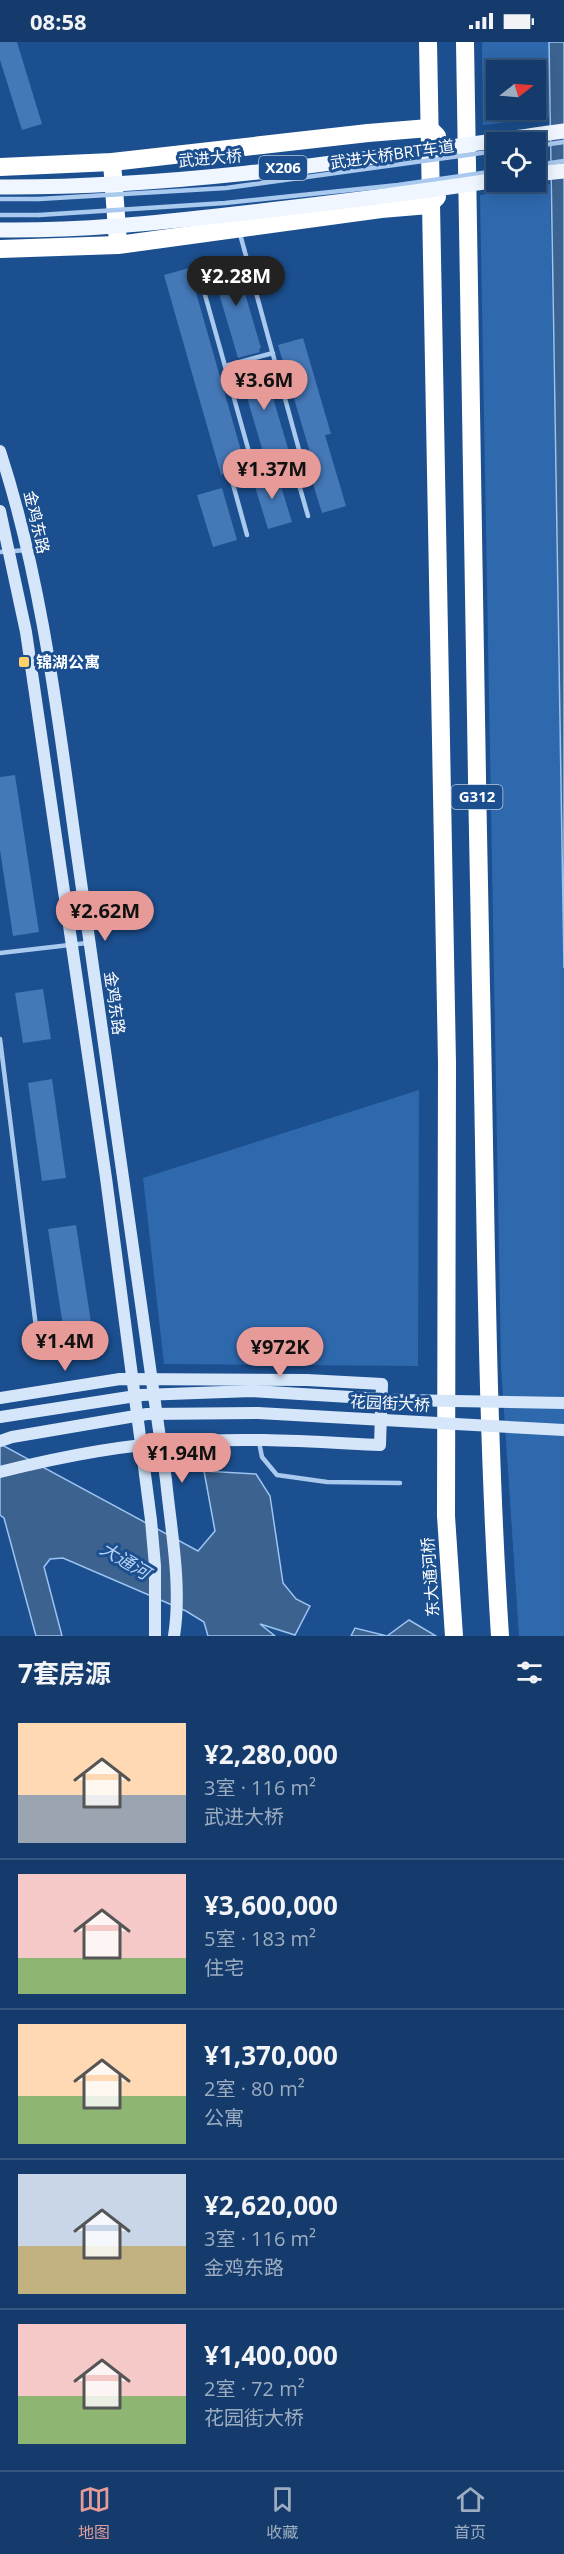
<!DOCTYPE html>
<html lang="zh">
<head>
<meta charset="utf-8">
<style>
	:root { --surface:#143b6b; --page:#1d4271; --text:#f1f3f6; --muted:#9dadc1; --line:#33557e; --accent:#e69b98 }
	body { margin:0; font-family:"Open Sans","Noto Sans SC",sans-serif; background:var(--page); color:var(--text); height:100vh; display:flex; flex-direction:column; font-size:22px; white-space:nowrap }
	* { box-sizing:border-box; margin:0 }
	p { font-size:20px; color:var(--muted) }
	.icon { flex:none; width:33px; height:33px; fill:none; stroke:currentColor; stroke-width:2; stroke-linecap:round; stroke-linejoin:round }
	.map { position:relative; height:1594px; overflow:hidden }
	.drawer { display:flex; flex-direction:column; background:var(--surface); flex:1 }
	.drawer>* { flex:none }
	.needle { width:39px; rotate:73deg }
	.buttons { position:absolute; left:486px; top:18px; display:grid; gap:12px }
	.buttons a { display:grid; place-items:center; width:60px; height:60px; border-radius:0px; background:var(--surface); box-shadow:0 3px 15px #0003,0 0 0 2px var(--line); font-size:30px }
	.price { position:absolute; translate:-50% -51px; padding:0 14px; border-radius:21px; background:var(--accent); color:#111; font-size:20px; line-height:39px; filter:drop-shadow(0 2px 3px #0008) }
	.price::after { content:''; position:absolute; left:50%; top:36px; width:18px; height:14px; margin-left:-9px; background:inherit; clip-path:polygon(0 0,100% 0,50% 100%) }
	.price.active { background:#222; color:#fff }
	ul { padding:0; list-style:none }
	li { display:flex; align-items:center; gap:18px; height:150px; padding:0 18px }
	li+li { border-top:2px solid var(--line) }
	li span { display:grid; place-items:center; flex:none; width:168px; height:120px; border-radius:0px; color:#555 }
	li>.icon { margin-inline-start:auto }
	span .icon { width:72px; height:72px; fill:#fffc; stroke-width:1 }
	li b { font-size:26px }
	h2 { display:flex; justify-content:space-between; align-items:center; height:72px; padding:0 18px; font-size:26px }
	.status { display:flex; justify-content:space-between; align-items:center; height:42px; padding:0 30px; background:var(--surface); direction:ltr }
	.status svg { height:16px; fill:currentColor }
	.tabs { display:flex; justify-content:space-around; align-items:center; height:84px; border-top:2px solid var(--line); background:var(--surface); font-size:16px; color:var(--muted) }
	.tabs a { display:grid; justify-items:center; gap:3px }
	.tabs .active { color:var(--accent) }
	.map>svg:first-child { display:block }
	.green { fill:#2e69ad; fill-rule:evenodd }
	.water { fill:#3c6290; stroke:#9cc4f0; stroke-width:1.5 }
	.building { fill:#4478b7 }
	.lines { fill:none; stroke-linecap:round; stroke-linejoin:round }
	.lane { stroke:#a9c9ee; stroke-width:4.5 }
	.secondary { stroke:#d6e6fa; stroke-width:12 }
	.primary { stroke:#f0f6ff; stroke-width:15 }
	.highway { stroke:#fff; stroke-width:18 }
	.lane-bridge { stroke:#a9c9ee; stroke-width:4.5 }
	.secondary-bridge { stroke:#d6e6fa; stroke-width:12 }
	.primary-bridge { stroke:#f0f6ff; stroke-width:15 }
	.poi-dot { fill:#ffd166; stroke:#1b4f8f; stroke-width:2 }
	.labels { text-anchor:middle; stroke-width:6; stroke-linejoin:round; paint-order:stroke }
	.shield { fill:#1b4f8f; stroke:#bbcadd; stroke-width:1.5 }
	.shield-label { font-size:15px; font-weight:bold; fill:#fff }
	.street-label { font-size:16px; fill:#fff; stroke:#1b4f8f }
	.poi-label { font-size:16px; font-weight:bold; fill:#fff; stroke:#1b4f8f; text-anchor:start }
	.water-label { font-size:18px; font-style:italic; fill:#b5d3f5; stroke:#1b4f8f }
</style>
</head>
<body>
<div class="status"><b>08:58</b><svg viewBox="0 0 49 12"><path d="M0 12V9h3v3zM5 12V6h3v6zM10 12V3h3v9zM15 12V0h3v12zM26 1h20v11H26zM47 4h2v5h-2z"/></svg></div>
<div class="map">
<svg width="564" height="1594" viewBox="0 0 564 1594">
	<rect width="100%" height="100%" fill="#1b4f8f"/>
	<!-- green -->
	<g class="green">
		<path d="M482 0H549V75L483 83ZM496 28H536V68H496Z"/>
		<path d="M550 142 564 926V1594H519L501 1324 480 153Z"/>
		<path d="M419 1048 418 1324 164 1322 143 1136Z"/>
	</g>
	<!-- water -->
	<g class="water">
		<path d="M549 0H564V926Z"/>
		<path d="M0 1402 198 1509 215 1489 204 1429 256 1432 270 1454 283 1541 296 1557 310 1564 295 1593 260 1582 275 1594H208L204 1580 186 1569 63 1516 50 1517 44 1525 62 1594H36L4 1476 0 1473Z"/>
		<path d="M409 1578 436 1594H351L355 1586 387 1594Z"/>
	</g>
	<!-- building -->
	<g class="building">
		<path d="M0 0H17L42 82 22 88 0 18Z"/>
		<path d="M234 214 261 306 259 307 260 310 238 316 210 221Z"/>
		<path d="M189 226 246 426 221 433 164 233Z"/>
		<path d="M303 296 331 392 325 393 346 464 322 471 306 419 312 417 278 303Z"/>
		<path d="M262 319 290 413 266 420 238 325Z"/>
		<path d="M276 428 292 480 268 487 252 435Z"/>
		<path d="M222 446 237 498 213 505 197 453Z"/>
		<path d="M15 733 39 890 13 894 0 808V735Z"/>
		<path d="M43 947 51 997 23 1001 15 951Z"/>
		<path d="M52 1037 66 1136 42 1139 28 1041Z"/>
		<path d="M76 1183 91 1280 63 1284 48 1187Z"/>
	</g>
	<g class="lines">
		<!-- lane -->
		<g class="lane">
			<path d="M536 104 564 100"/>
			<path d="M536 123 564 119"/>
			<path d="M0 157H39"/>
			<path d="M0 173H39"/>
			<path d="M240 192 301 415 254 428 225 324 273 311"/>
			<path d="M198 228 225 324"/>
			<path d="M292 418 308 474"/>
			<path d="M247 493 231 435 254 428"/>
			<path d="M0 510 27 508"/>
			<path d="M0 911 87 901"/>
			<path d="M0 997 36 1285"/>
			<path d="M259 1400 262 1415 277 1433 327 1440 400 1441"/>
		</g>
		<!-- secondary -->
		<g class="secondary">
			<path d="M0 409C44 544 59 686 79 826 109 1030 136 1234 166 1438 171 1489 182 1544 174 1594"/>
			<path d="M0 469 26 590 106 1136 151 1478 155 1524V1594"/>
			<path d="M0 1356 120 1337 307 1338 382 1342 380 1403C314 1400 246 1395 180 1400 119 1403 59 1415 0 1430"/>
		</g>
		<!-- primary -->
		<path class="primary" d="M536 132 564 129"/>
		<!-- highway -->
		<g class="highway">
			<path d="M428 0 447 1021 446 1474 454 1594"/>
			<path d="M465 0C468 315 475 630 481 945 486 1161 486 1378 500 1594"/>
			<path d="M112 120 118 201"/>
			<path d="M0 125 112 120 368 91 429 86 437 94"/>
			<path d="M0 207 118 203 381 167 429 163 437 155"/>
		</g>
		<!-- lane-bridge -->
		<g class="lane-bridge">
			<path d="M39 157 226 146 496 109"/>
			<path d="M39 173 225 161 398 143 496 129"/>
		</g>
		<!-- secondary-bridge -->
		<g class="secondary-bridge">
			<path d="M0 1375 142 1353 252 1349 399 1358 564 1361"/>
			<path d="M0 1399 12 1395 147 1372 258 1371 564 1388"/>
		</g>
		<!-- primary-bridge -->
		<g class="primary-bridge">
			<path d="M0 145C189 146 377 115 564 89"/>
			<path d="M0 188C79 189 157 181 235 172 323 162 410 152 496 138"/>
		</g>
	</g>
	<!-- markers -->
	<rect class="poi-dot" x="18" y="614" width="12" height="12" rx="3"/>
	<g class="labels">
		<!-- shield labels -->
		<g class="shield">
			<rect x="259" y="114" width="48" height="24" rx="4.5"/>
			<rect x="451.5" y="743" width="51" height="24" rx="4.5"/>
		</g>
		<g class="shield-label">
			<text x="283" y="131">X206</text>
			<text x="477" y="760">G312</text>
		</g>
		<!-- street labels -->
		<g class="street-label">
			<text transform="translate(392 112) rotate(-8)" y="6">武进大桥BRT车道</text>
			<text transform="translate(210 116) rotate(-5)" y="6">武进大桥</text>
			<text transform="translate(37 480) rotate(77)" y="6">金鸡东路</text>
			<text transform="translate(115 961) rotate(82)" y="6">金鸡东路</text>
			<text transform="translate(390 1361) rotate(3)" y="6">花园街大桥</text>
			<text transform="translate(430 1535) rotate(-94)" y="6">东大通河桥</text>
		</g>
		<!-- poi labels -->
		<g class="poi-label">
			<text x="36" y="626">锦湖公寓</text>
		</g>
		<!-- water labels -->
		<g class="water-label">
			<text transform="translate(125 1519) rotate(31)" y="6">大通河</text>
		</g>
	</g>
</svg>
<div class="buttons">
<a><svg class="needle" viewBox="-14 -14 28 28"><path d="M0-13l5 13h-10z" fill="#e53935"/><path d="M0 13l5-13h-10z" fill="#9dadc1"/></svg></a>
<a><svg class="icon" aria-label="locate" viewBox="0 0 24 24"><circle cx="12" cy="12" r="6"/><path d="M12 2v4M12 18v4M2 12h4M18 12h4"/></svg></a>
</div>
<b class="price active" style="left:236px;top:265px">¥2.28M</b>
<b class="price" style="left:264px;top:369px">¥3.6M</b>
<b class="price" style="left:272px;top:458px">¥1.37M</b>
<b class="price" style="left:105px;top:900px">¥2.62M</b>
<b class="price" style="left:65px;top:1330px">¥1.4M</b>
<b class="price" style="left:280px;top:1336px">¥972K</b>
<b class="price" style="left:182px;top:1442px">¥1.94M</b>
</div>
<section class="drawer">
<h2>7套房源<svg class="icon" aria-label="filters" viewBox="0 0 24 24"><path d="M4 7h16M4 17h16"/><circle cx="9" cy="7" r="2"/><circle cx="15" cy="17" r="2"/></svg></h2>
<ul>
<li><span style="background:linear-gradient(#ffd9b3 60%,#9aa5b1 0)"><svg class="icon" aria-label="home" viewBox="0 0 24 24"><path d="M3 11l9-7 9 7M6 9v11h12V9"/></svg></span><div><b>¥2,280,000</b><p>3室 · 116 m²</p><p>武进大桥</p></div></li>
<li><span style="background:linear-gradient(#f6c9c9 70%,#8fb573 0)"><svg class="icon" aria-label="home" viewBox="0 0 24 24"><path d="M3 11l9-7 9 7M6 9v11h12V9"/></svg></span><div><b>¥3,600,000</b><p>5室 · 183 m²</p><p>住宅</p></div></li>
<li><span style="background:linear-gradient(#ffd9b3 60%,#8fb573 0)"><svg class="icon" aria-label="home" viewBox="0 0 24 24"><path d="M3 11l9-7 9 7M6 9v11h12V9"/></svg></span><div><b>¥1,370,000</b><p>2室 · 80 m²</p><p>公寓</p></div></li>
<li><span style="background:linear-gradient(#c9d6e8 60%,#c2b280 0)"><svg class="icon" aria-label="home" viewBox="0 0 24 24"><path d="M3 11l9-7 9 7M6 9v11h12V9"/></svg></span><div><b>¥2,620,000</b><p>3室 · 116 m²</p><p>金鸡东路</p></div></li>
<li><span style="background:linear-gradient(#f6c9c9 60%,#8fb573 0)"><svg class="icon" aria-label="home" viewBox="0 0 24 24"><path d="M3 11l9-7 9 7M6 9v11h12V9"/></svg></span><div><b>¥1,400,000</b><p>2室 · 72 m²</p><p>花园街大桥</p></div></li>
</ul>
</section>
<nav class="tabs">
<a class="active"><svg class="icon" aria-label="map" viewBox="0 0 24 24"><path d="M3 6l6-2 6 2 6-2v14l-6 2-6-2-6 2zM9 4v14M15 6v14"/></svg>地图</a>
<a><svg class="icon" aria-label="saved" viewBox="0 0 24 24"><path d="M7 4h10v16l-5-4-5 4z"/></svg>收藏</a>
<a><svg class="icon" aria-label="home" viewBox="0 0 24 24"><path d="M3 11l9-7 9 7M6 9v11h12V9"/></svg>首页</a>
</nav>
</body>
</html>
